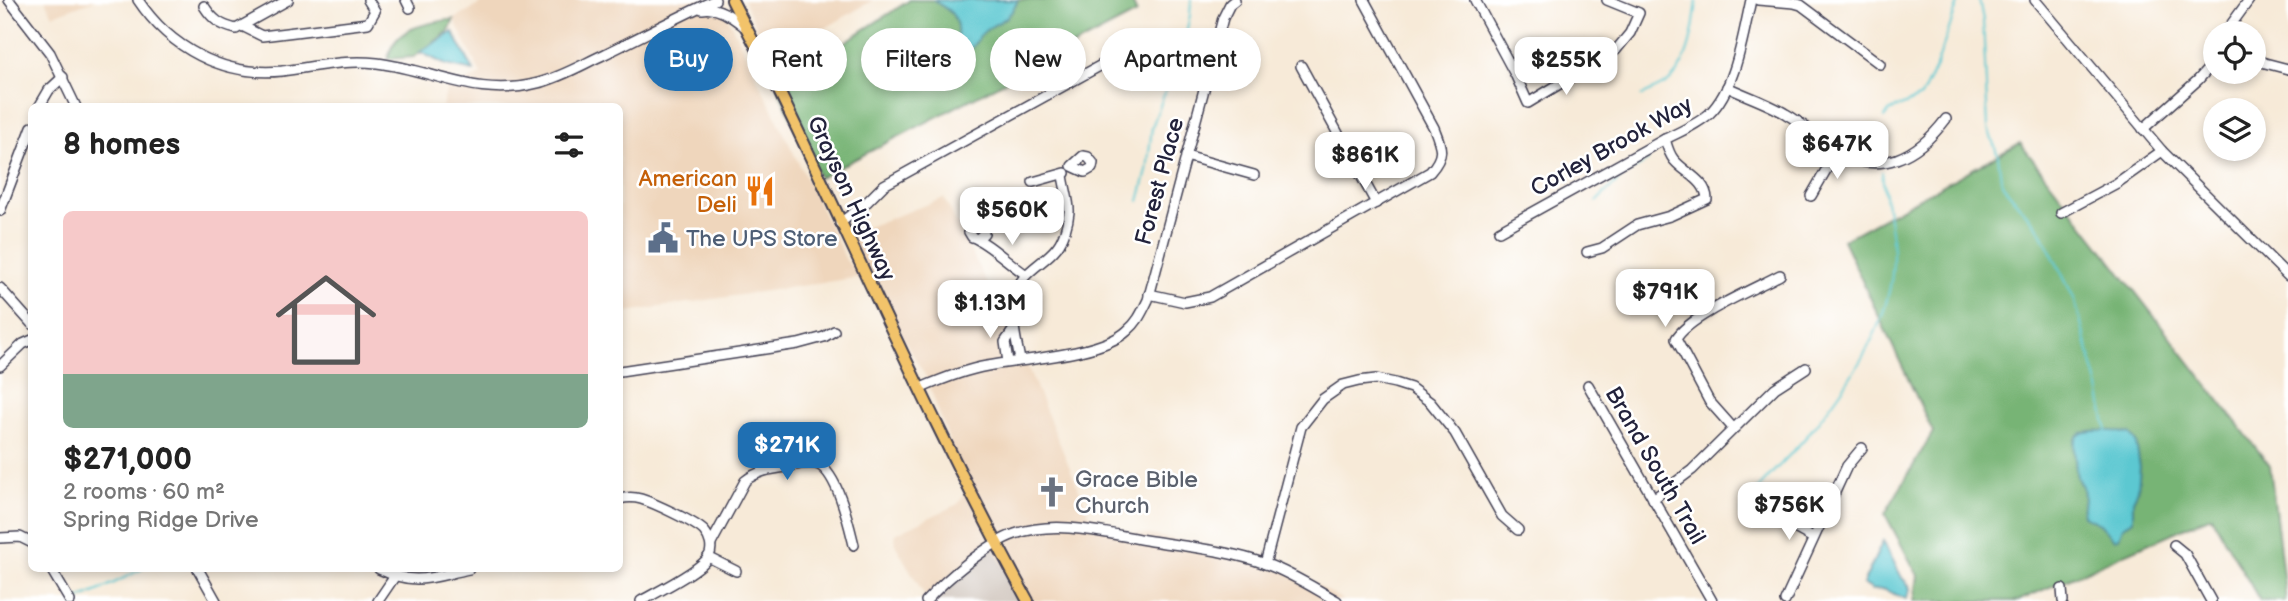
<!DOCTYPE html>
<html lang="en">
<head>
<meta charset="utf-8">
<style>
	:root { --surface:#fff; --page:#f6f6f6; --text:#222; --muted:#767676; --line:#e0e0e0; --accent:#1f6fb2 }
	body { margin:0; font-family:"Balsamiq Sans",sans-serif; background:var(--page); color:var(--text); height:100vh; display:flex; flex-direction:column; font-size:26px; white-space:nowrap }
	* { box-sizing:border-box; margin:0 }
	p { font-size:23px; color:var(--muted) }
	.icon { flex:none; width:38px; height:38px; fill:none; stroke:currentColor; stroke-width:2; stroke-linecap:round; stroke-linejoin:round }
	.map { position:relative; flex:1; overflow:hidden }
	.panel { position:absolute; left:28px; top:103px; width:595px; height:469px; display:flex; flex-direction:column; background:var(--surface); border-radius:10px; box-shadow:0 4px 10px #0003 }
	.panel>* { flex:none }
	.top-card { position:absolute; left:644px; top:28px; width:665px; height:63px; display:flex; gap:14px }
	.buttons { position:absolute; left:2203px; top:21px; display:grid; gap:14px }
	.buttons a { display:grid; place-items:center; width:63px; height:63px; border-radius:50%; background:var(--surface); box-shadow:0 4px 10px #0003; font-size:35px }
	.price { position:absolute; translate:-50% -60px; padding:0 16px; border-radius:14px; background:#fff; color:#222; font-size:23px; line-height:46px; filter:drop-shadow(0 2px 4px #0008) }
	.price::after { content:''; position:absolute; left:50%; top:42px; width:21px; height:16px; margin-left:-10px; background:inherit; clip-path:polygon(0 0,100% 0,50% 100%) }
	.price.current { background:var(--accent); color:#fff }
	ul { padding:0; list-style:none }
	li { display:grid; align-content:center; gap:14px; height:371px; padding:0 35px }
	li+li { border-top:2px solid var(--line) }
	li span { display:grid; place-items:center; height:217px; border-radius:10px; color:#555 }
	li>.icon { margin-inline-start:auto }
	span .icon { width:126px; height:126px; fill:#fffc; stroke-width:1 }
	li b { font-size:30px }
	h2 { display:flex; justify-content:space-between; align-items:center; height:84px; padding:0 35px; font-size:30px }
	.chip { padding:0 24px; border-radius:32px; background:var(--surface); box-shadow:0 4px 10px #0003; font-size:24px; line-height:63px }
	.chip.current { background:var(--accent); color:#fff }
	.map>svg:first-child { display:block }
	.built { fill:#efd6bc }
	.industrial { fill:#cdc2b9 }
	.forest { fill:#77b474; stroke:#4c6b58; stroke-width:2 }
	.water { fill:#5bc8d1; stroke:#3e7586; stroke-width:2 }
	.lines { fill:none; stroke-linecap:round; stroke-linejoin:round }
	.stream { stroke:#5bc8d1; stroke-width:2 }
	.minor-casing { stroke:#424053; stroke-width:12 }
	.major-casing { stroke:#424053; stroke-width:14 }
	.minor { stroke:#fff; stroke-width:9 }
	.major { stroke:#f2c36a; stroke-width:10 }
	.labels { text-anchor:middle; stroke-width:5; stroke-linejoin:round; paint-order:stroke }
	.street-label { font-size:23px; fill:#22223b; stroke:#fff }
	.food-label { font-size:23px; fill:#c56008; stroke:#fff; text-anchor:end }
	.service-label { font-size:23px; fill:#4e5e75; stroke:#fff; text-anchor:start }
	.worship-label { font-size:23px; fill:#5b616d; stroke:#fff; text-anchor:start }
</style>
</head>
<body>
<div class="map">
<svg width="2288" height="601" viewBox="0 0 2288 601">
	<rect width="100%" height="100%" fill="#fff"/>
	<filter id="ink" filterUnits="userSpaceOnUse"><feTurbulence type="fractalNoise" baseFrequency=".0143" numOctaves="2"/><feDisplacementMap in="SourceGraphic" scale="14" xChannelSelector="R" yChannelSelector="G"/><feConvolveMatrix kernelMatrix="1 2 1 2 8 2 1 2 1" color-interpolation-filters="sRGB"/></filter>
	<filter id="wash" filterUnits="userSpaceOnUse"><feTurbulence type="fractalNoise" baseFrequency=".00686" numOctaves="4" result="noise"/><feDisplacementMap in="SourceGraphic" scale="28" xChannelSelector="R" yChannelSelector="G"/><feGaussianBlur stdDeviation="1.57" result="paint"/><feColorMatrix in="noise" values="0 0 0 0 0 0 0 0 0 0 0 0 0 0 0 0 0 1.4 0 .05"/><feComposite in="paint" operator="in"/></filter>
	<g filter="url(#wash)">
		<rect width="100%" height="100%" fill="#f7ead8"/>
		<!-- built -->
		<g class="built">
			<path d="M45 0H94L53 15Z"/>
			<path d="M487 0H719L846 260 860 277 620 313V107H442L447 88 481 75 454 19Z"/>
			<path d="M744 0H873L770 61Z"/>
			<path d="M944 198 1021 351 1095 528 1151 535 1272 558 1344 601H1024L925 596 896 546 895 534 958 504 967 490 926 377 843 236Z"/>
		</g>
		<!-- industrial -->
		<path class="industrial" d="M990 543 1024 601H928Z"/>
		<!-- forest -->
		<g class="forest">
			<path d="M910 0H1131L1137 13 819 178 777 86Z"/>
			<path d="M454 19 449 31 414 57 388 59C393 27 427 23 454 19Z"/>
			<path d="M2020 143 2270 466 2286 601H2260L2211 516 2018 601H1914L1918 576 1885 514 1933 432 1843 240Z"/>
		</g>
		<!-- water -->
		<g class="water">
			<path d="M934 0H1018C1007 26 996 19 982 34 975 42 972 50 963 55L958 53C955 41 961 26 952 14 948 9 939 5 934 0Z"/>
			<path d="M453 32 474 71 446 65 420 52Z"/>
			<path d="M2113 431 2130 434 2136 442 2140 467 2138 490 2133 500V520L2123 527 2119 538 2114 539 2100 524 2083 516C2081 507 2086 498 2083 489 2081 482 2081 487 2078 480 2075 474 2076 465 2075 458 2070 426 2089 431 2113 431Z"/>
			<path d="M1883 541 1902 578 1909 585 1910 590 1906 599 1883 589 1873 590 1863 584Z"/>
		</g>
		<g class="lines">
			<!-- stream -->
			<g class="stream">
				<path d="M1979 0 1983 20 1988 128 1998 156 2001 179 2007 191 2040 230 2074 298 2099 388 2107 431"/>
				<path d="M1641 96C1649 92 1659 88 1667 83 1690 65 1694 27 1697 0"/>
				<path d="M1884 118 1889 111 1921 97 1937 64 1959 0"/>
				<path d="M1139 201 1147 171 1152 127 1185 38 1190 15 1191 0"/>
				<path d="M1597 201 1624 175 1648 161 1647 158"/>
				<path d="M1741 514C1755 486 1786 461 1806 437 1848 385 1895 321 1893 252 1892 225 1884 199 1882 172"/>
				<path d="M74 601 98 591 142 569"/>
			</g>
		</g>
	</g>
	<g filter="url(#ink)">
		<g class="lines">
			<!-- minor casing -->
			<g class="minor-casing">
				<g id="minor">
					<path d="M9 0 50 53 76 107"/>
					<path d="M138 0C170 48 223 77 282 71 314 67 344 59 377 63 435 70 476 99 538 83 562 77 583 64 605 54 642 36 678 17 715 0"/>
					<path d="M406 0 410 8"/>
					<path d="M1475 0 1516 76 1528 103 1616 50 1630 33 1639 13 1607 0"/>
					<path d="M1758 0 1794 3 1801 5 1880 64"/>
					<path d="M2035 0 2162 151 2288 276"/>
					<path d="M204 6C213 20 220 25 236 29L288 0"/>
					<path d="M702 9C719 6 732 17 745 27"/>
					<path d="M242 26 262 36 368 23 375 11 368 0"/>
					<path d="M2225 33 2249 0"/>
					<path d="M2254 57 2265 63 2288 69"/>
					<path d="M1301 66 1376 203"/>
					<path d="M1727 87C1746 96 1768 103 1786 114 1804 124 1818 138 1835 149 1878 179 1918 156 1946 119"/>
					<path d="M39 107 49 90 63 77"/>
					<path d="M2143 129 2198 80 2216 60"/>
					<path d="M1083 156 1088 157 1093 163 1092 168 1085 172 1072 166Z"/>
					<path d="M1186 156 1254 175"/>
					<path d="M1033 182 1065 173"/>
					<path d="M1811 196 1837 151"/>
					<path d="M0 211 32 127"/>
					<path d="M2061 213 2117 183 2162 151"/>
					<path d="M840 223 865 204 884 185 1116 57 1136 56"/>
					<path d="M1499 231 1665 139C1680 132 1696 125 1709 114 1736 88 1743 35 1751 0"/>
					<path d="M980 237 984 233 983 227 979 224H973L969 232 972 237C986 241 1010 264 1025 274"/>
					<path d="M1587 252 1602 248 1637 225 1670 216 1707 199C1706 180 1686 174 1674 160 1669 154 1667 146 1665 139"/>
					<path d="M0 288 32 324"/>
					<path d="M1149 294 1185 302 1210 297 1430 172C1445 155 1442 148 1434 128L1364 0"/>
					<path d="M1020 360C1016 340 1010 316 1015 295 1021 271 1043 265 1057 247 1064 238 1068 223 1069 212 1070 204 1064 185 1063 175"/>
					<path d="M1008 362 1005 342 1014 329"/>
					<path d="M0 366 23 344 32 340"/>
					<path d="M620 371 798 344 824 337 834 331"/>
					<path d="M1588 385 1712 601"/>
					<path d="M921 388C942 379 964 370 987 366 1023 359 1101 355 1127 331 1138 322 1142 312 1148 300L1223 18 1230 4 1235 0"/>
					<path d="M1733 428 1709 401 1676 339C1689 316 1754 289 1780 275"/>
					<path d="M620 499C627 497 634 497 641 499 654 503 695 522 704 531 710 538 713 548 709 556 702 570 655 593 641 601"/>
					<path d="M1653 499 1692 470 1775 388 1806 368"/>
					<path d="M1780 520 1813 538"/>
					<path d="M0 538 20 537 32 543"/>
					<path d="M711 544 745 481C757 471 771 469 786 467 796 465 809 461 819 465 838 475 849 525 854 545"/>
					<path d="M2174 545 2185 554 2211 601"/>
					<path d="M708 557 736 571"/>
					<path d="M1265 564 1301 427 1323 399 1343 385 1359 381 1376 379 1395 383 1411 388 1430 402 1455 433 1502 516 1518 530"/>
					<path d="M51 569 70 601"/>
					<path d="M198 569 216 601"/>
					<path d="M379 569C417 587 431 577 469 569"/>
					<path d="M2062 589 2063 601"/>
					<path d="M378 601 395 576"/>
					<path d="M926 601C945 580 988 543 1015 534 1059 519 1107 534 1151 541 1190 547 1230 551 1266 564 1291 573 1314 588 1337 601"/>
					<path d="M1785 601 1847 466 1862 448"/>
				</g>
			</g>
			<!-- major casing -->
			<g class="major-casing">
				<path id="major" d="M732 0C751 38 772 75 790 114 868 277 941 443 1028 601"/>
			</g>
			<!-- minor -->
			<use href="#minor" class="minor"/>
			<!-- major -->
			<use href="#major" class="major"/>
		</g>
	</g>
	<!-- icons -->
	<defs>
		<g id="restaurant-bare" transform="scale(2.415)"><path d="M-5-6h1v4h1v-4h1v4h1v-4h1v5L-1.5 .5V6h-2V.5L-5-1ZM5-6V6H3V1.5H1.5Q1.5-4 5-6Z" fill="#e8710a" stroke="#fff" stroke-width="2.5" paint-order="stroke"/></g>
		<g id="civic-bare" transform="scale(2.415)"><path d="M-.6-6.5H3V-4.5H.6V-3L4-1V1h2V6H-6V1h2V-1L-.6-3ZM-1.2 2.5V6h2.4V2.5Z" fill="#5c6f8a" stroke="#fff" stroke-width="2.5" paint-order="stroke"/></g>
		<g id="church-bare" transform="scale(2.415)"><path d="M-1.2-6h2.4v3.5h3.3v2.4h-3.3V6h-2.4V-.1h-3.3v-2.4h3.3Z" fill="#6b7280" stroke="#fff" stroke-width="2.5" paint-order="stroke"/></g>
	</defs>
	<g fill-rule="evenodd">
		<use href="#restaurant-bare" x="760" y="191"/>
		<use href="#civic-bare" x="663" y="238"/>
		<use href="#church-bare" x="1052" y="492"/>
	</g>
	<g class="labels">
		<!-- street labels -->
		<g class="street-label">
			<text transform="translate(1611 146) rotate(-29)" y="8">Corley Brook Way</text>
			<text transform="translate(1159 181) rotate(-75)" y="8">Forest Place</text>
			<text transform="translate(852 198) rotate(65)" y="8">Grayson Highway</text>
			<text transform="translate(1656 465) rotate(60)" y="8">Brand South Trail</text>
		</g>
		<!-- food labels -->
		<g class="food-label">
			<text x="737" y="186">American<tspan x="737" dy="26">Deli</tspan></text>
		</g>
		<!-- service labels -->
		<g class="service-label">
			<text x="686" y="246">The UPS Store</text>
		</g>
		<!-- worship labels -->
		<g class="worship-label">
			<text x="1075" y="487">Grace Bible<tspan x="1075" dy="26">Church</tspan></text>
		</g>
	</g>
</svg>
<div class="buttons">
<a><svg class="icon" aria-label="locate" viewBox="0 0 24 24"><circle cx="12" cy="12" r="6"/><path d="M12 2v4M12 18v4M2 12h4M18 12h4"/></svg></a>
<a><svg class="icon" aria-label="layers" viewBox="0 0 24 24"><path d="M12 4l9 5-9 5-9-5zM3 14l9 5 9-5"/></svg></a>
</div>
<b class="price" style="left:1566px;top:97px">$255K</b>
<b class="price" style="left:1837px;top:181px">$647K</b>
<b class="price" style="left:1365px;top:192px">$861K</b>
<b class="price" style="left:1012px;top:247px">$560K</b>
<b class="price" style="left:1665px;top:329px">$791K</b>
<b class="price" style="left:990px;top:340px">$1.13M</b>
<b class="price current" style="left:787px;top:482px">$271K</b>
<b class="price" style="left:1789px;top:542px">$756K</b>
<div class="top-card">
<a class="chip current">Buy</a>
<a class="chip">Rent</a>
<a class="chip">Filters</a>
<a class="chip">New</a>
<a class="chip">Apartment</a>
</div>
<section class="panel">
<h2>8 homes<svg class="icon" aria-label="filters" viewBox="0 0 24 24"><path d="M4 7h16M4 17h16"/><circle cx="9" cy="7" r="2"/><circle cx="15" cy="17" r="2"/></svg></h2>
<ul>
<li><span style="background:linear-gradient(#f6c9c9 75%,#7fa58c 0)"><svg class="icon" aria-label="home" viewBox="0 0 24 24"><path d="M3 11l9-7 9 7M6 9v11h12V9"/></svg></span><div><b>$271,000</b><p>2 rooms · 60 m²</p><p>Spring Ridge Drive</p></div></li>
</ul>
</section>
</div>
</body>
</html>
